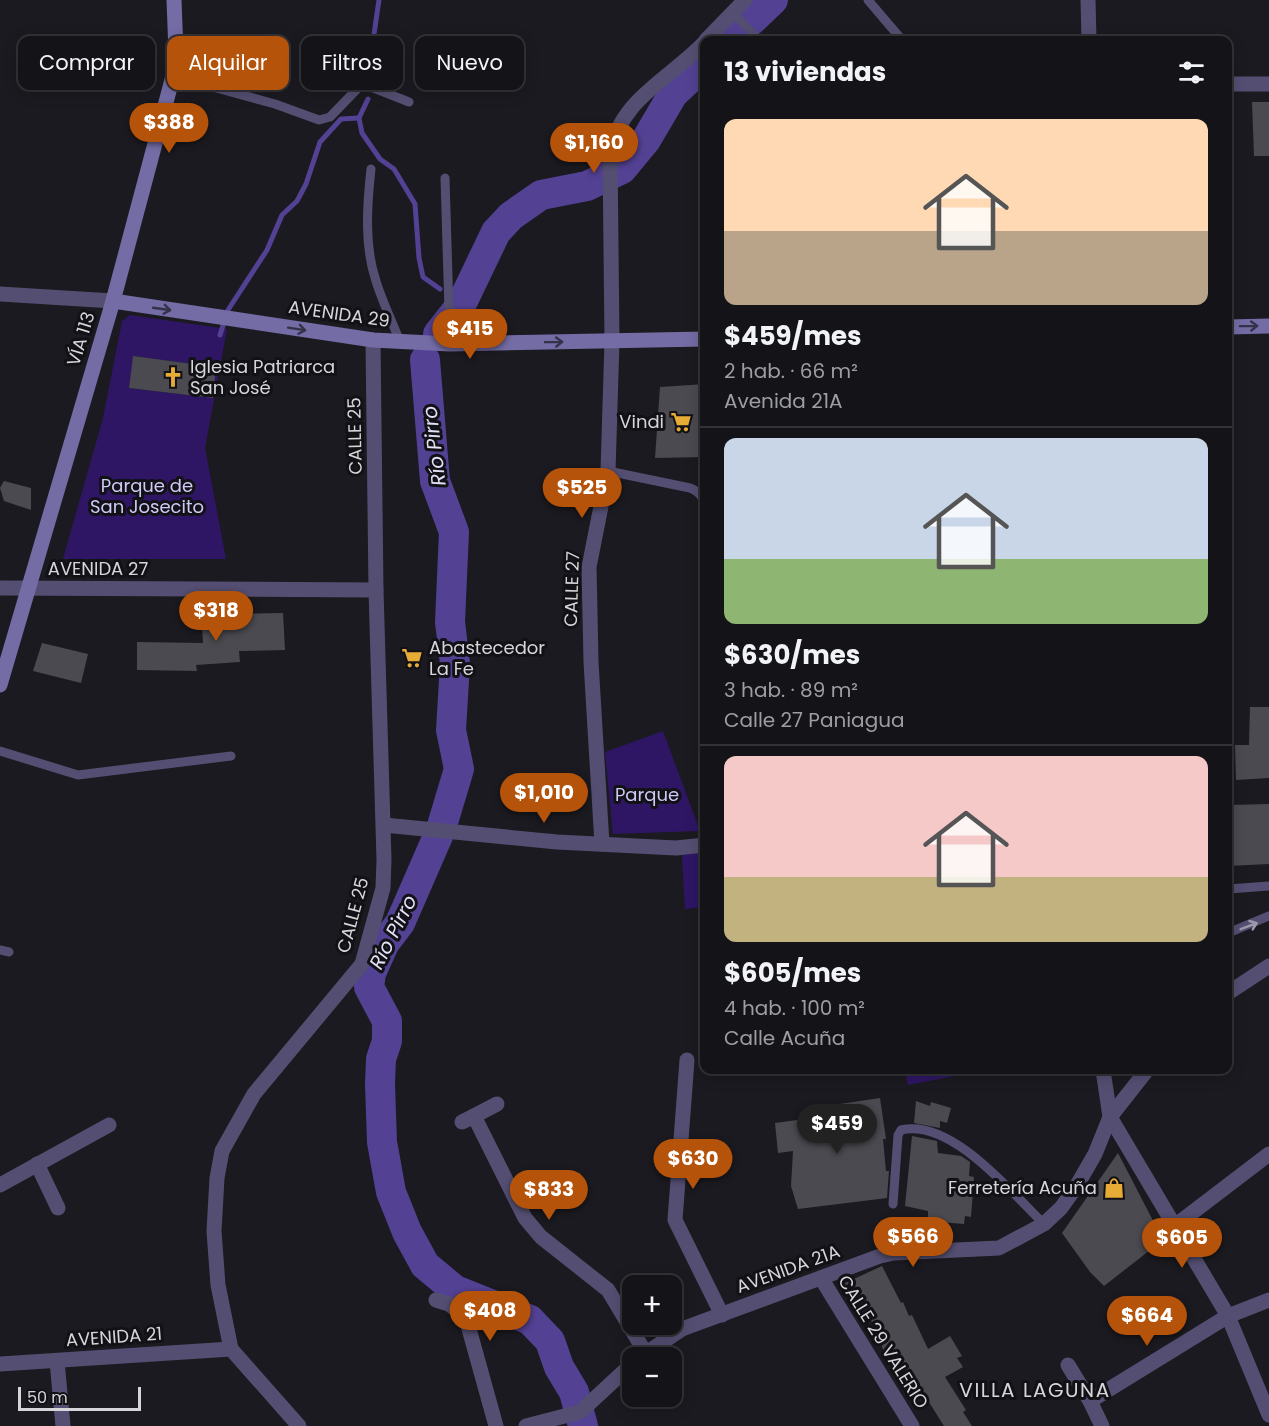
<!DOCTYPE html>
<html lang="es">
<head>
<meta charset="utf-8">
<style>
	:root { --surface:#141418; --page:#212125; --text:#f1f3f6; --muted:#9d9ea2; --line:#333337; --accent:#b45309 }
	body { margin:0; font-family:Poppins,sans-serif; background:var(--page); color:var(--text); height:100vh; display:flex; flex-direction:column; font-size:22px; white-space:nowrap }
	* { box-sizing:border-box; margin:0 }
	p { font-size:20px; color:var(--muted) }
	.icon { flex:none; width:33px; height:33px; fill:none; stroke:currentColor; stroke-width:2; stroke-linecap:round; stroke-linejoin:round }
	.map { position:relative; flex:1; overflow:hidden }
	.drawer { position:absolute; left:700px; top:36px; width:532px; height:1038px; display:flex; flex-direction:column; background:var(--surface); border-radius:12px; box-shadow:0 3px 15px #0003,0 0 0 2px var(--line) }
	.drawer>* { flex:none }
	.top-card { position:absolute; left:18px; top:36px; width:570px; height:54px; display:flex; gap:12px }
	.tools { position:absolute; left:622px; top:1275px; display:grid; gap:12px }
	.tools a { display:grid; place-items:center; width:60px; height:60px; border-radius:12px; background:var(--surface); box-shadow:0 3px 15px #0003,0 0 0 2px var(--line); font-size:30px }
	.scale { position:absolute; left:18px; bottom:15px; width:123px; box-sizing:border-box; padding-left:6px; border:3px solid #d6d5d9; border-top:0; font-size:16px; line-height:21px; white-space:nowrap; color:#d6d5d9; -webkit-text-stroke:4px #121116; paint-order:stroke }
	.price { position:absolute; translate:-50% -51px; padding:0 14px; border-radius:21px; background:var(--accent); color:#fff; font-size:20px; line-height:39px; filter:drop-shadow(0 2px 3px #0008) }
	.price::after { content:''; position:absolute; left:50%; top:36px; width:18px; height:14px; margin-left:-9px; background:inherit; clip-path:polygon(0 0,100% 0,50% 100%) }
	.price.current { background:#222; color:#fff }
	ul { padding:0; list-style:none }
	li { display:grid; align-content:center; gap:12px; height:318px; padding:0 24px }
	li+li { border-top:2px solid var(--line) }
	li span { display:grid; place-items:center; height:186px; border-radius:12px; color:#555 }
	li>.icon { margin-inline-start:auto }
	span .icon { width:108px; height:108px; fill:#fffc; stroke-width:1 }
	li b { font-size:26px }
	h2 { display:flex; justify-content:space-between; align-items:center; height:72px; padding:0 24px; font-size:26px }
	.tag { padding:0 21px; border-radius:12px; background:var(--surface); box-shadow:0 3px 15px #0003,0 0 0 2px var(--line); font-size:21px; line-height:54px }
	.tag.current { background:var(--accent); color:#fff }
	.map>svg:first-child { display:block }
	.green { fill:#2e1664; fill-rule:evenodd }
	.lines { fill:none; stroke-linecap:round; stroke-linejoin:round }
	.stream { stroke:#534193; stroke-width:5 }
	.river { stroke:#534193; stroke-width:30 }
	.building { fill:#4a4a50 }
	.service { stroke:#544f72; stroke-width:9 }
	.minor { stroke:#544f72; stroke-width:15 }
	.secondary { stroke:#746ca5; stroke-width:15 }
	.oneway { stroke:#343148 }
	.oneway2 { stroke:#9c99ab }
	.labels { text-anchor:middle; stroke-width:6; stroke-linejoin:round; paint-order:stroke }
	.street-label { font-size:18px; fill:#d6d5d9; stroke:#121116 }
	.poi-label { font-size:18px; fill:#d6d5d9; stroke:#121116; text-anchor:start }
	.park-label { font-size:18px; fill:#cec9f7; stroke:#121116 }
	.water-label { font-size:20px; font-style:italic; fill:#e3e1f8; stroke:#121116 }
	.neighbourhood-label { font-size:20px; letter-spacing:1.5px; fill:#d6d5d9; stroke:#121116 }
</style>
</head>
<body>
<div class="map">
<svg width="1269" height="1426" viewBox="0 0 1269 1426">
	<rect width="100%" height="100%" fill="#1b1a20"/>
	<!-- green -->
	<g class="green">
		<path d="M130 315 227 329 205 448 226 559H63L103 418 122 321ZM133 356 216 367 212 398 129 388Z"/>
		<path d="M663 731 700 831 613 834 605 752Z"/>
		<path d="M705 852V907L685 909 682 855Z"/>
		<path d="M905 1070H969L970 1073 908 1085Z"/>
	</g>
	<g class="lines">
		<!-- stream -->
		<g class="stream">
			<path d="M373 76 372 48 379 0"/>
			<path d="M368 99 359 118 362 133 380 159 394 169 415 204 419 258 423 277 440 289"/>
			<path d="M220 335 228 310 267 250 282 215 297 201 306 184 320 142 341 119 359 118"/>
		</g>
		<!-- river -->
		<g class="river">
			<path d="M751 21 773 0"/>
			<path d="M730 40 739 32"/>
			<path d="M438 334 461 305 496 232 511 216 541 195 587 186 622 169 646 140 673 94 705 64"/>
			<path d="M425 360 435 481 454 532 450 622 455 664 451 730 459 769 441 829 400 923 384 944 371 973 369 987 387 1021V1041L381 1059 380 1084 382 1142 391 1192 407 1232 425 1265 455 1290 530 1320 550 1341 559 1367 574 1392 583 1426"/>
		</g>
	</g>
	<!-- building -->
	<g class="building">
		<path d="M1252 102H1269V156H1254Z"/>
		<path d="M133 356 216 367 213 398 129 388Z"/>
		<path d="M705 384V457L655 458 660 387Z"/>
		<path d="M4 481 31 488V510L4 501 0 488Z"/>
		<path d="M236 609V614L283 613 285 650 239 651 240 662 196 665 197 671 137 670V642L203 643 201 612Z"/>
		<path d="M42 643 88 654 81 683 33 671Z"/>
		<path d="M1250 707H1269V778L1236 780 1235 745H1249Z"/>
		<path d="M1269 804V864L1228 866V805Z"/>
		<path d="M880 1098 886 1139H883L886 1171H889L887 1198 798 1209 791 1186 793 1151 778 1153 775 1123 834 1115 833 1105Z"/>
		<path d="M916 1101 930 1106 931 1102 951 1108 947 1123 940 1121V1128L914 1123Z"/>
		<path d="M912 1136 937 1141 938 1153 961 1156 970 1162 969 1176 974 1177 973 1191 971 1217 965 1216 964 1224 928 1221V1211L905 1206Z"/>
		<path d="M1118 1153 1163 1240 1104 1286 1090 1272 1062 1233Z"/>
		<path d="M882 1266 901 1303 903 1302 909 1316 912 1315 928 1349 950 1336 962 1356 957 1358 963 1367 945 1377 966 1410 963 1412 972 1426H944L922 1391 918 1393 900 1363 894 1367 885 1354 868 1313 859 1317 843 1284Z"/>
	</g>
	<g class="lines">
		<!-- service -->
		<g class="service">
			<path d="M868 0 902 40"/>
			<path d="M733 13 759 40"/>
			<path d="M173 76 275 104 319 120 330 117 358 88 366 85 409 102"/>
			<path d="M371 169C367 205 364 246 376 281 382 301 392 321 400 342"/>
			<path d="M445 178 450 344"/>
			<path d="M608 471 690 488C700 492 703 497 705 508"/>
			<path d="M0 751 78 775 231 756"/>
			<path d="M1228 889 1269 886"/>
			<path d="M1228 933 1269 916"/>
			<path d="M0 950 9 952"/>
			<path d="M893 1204 898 1135 901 1130C951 1118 1011 1192 1044 1224"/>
		</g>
		<!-- minor -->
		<g class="minor">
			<path d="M1088 0 1089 40"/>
			<path d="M706 40 745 0"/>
			<path d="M1228 84H1269"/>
			<path d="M0 294 113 301"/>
			<path d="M0 588 376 590"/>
			<path d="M384 825 557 842 676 848 705 845"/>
			<path d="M602 844 591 662 589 567 608 471 612 341 610 155C619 99 669 80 705 42"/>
			<path d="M1228 993 1269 966"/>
			<path d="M687 1060 675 1220 722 1315"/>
			<path d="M1103 1070 1110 1117 1228 1316 1269 1415"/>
			<path d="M474 1116 497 1104"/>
			<path d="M462 1122 474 1116 525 1218 541 1237 608 1290 645 1352"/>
			<path d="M37 1164 58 1208"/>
			<path d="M0 1185 109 1125"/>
			<path d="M1176 1225 1269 1154"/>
			<path d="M821 1278 912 1426"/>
			<path d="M436 1300 449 1304 466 1318 496 1426"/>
			<path d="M639 1358 682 1329 880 1256 894 1253 999 1248 1044 1224 1061 1208 1076 1187 1095 1154 1110 1117 1147 1070"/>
			<path d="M57 1361 63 1426"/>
			<path d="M0 1364 231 1349"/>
			<path d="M1068 1365 1090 1401 1228 1316 1269 1300"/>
			<path d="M1090 1401 1102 1426"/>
			<path d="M299 1426 231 1349 218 1285 214 1231 217 1178 222 1151 254 1094 362 964 383 888 384 860 376 590 373 340"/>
			<path d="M526 1426 580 1412 633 1363"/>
		</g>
		<!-- secondary -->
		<g class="secondary">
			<path d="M113 301 373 340 450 344 705 339"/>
			<path d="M1228 327 1269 326"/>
			<path d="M0 685 113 301 173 76 176 52 174 0"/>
		</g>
	</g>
	<!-- one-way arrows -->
	<defs><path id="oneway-shaft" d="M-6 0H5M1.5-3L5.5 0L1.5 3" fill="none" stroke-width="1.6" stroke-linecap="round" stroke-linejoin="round" transform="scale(1.5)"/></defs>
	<g class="oneway">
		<use href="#oneway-shaft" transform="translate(162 309) rotate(8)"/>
		<use href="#oneway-shaft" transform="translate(1249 326) rotate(-1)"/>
		<use href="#oneway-shaft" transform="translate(297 329) rotate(9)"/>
		<use href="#oneway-shaft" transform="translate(554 342) rotate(-1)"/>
	</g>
	<use class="oneway2" href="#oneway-shaft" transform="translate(1249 926) rotate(-21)"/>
	<!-- icons -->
	<defs>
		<g id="church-bare" transform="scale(1.62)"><path d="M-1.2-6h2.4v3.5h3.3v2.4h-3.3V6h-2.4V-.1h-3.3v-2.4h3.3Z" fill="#e7ac36" stroke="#121116" stroke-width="2.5" paint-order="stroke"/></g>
		<g id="supermarket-bare" transform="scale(1.62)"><path d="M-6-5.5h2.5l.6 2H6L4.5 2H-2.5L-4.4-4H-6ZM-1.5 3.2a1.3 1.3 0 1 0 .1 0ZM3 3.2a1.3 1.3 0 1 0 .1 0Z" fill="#e7ac36" stroke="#121116" stroke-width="2.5" paint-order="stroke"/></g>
		<g id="shop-bare" transform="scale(1.62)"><path d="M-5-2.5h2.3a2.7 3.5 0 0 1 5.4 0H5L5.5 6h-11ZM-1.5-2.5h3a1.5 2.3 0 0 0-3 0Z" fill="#e7ac36" stroke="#121116" stroke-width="2.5" paint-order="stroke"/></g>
	</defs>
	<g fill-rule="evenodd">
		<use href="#church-bare" x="173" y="377"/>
		<use href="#supermarket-bare" x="681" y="422"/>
		<use href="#supermarket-bare" x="412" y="658"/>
		<use href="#shop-bare" x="1114" y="1188"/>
	</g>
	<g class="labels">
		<!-- street labels -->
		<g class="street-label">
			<text transform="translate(339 314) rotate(8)" y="6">AVENIDA 29</text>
			<text transform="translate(81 339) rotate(-73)" y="6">VÍA 113</text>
			<text transform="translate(355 436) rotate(-91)" y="6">CALLE 25</text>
			<text x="98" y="575">AVENIDA 27</text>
			<text transform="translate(572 589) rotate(-88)" y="6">CALLE 27</text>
			<text transform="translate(353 915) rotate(-75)" y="6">CALLE 25</text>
			<text transform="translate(788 1269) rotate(-20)" y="6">AVENIDA 21A</text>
			<text transform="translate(114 1337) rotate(-4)" y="6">AVENIDA 21</text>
			<text transform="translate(883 1342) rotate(58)" y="6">CALLE 29 VALERIO</text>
		</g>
		<!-- poi labels -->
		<g class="poi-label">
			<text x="190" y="373">Iglesia Patriarca<tspan x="190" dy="21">San José</tspan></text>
			<text x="664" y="428" text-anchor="end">Vindi</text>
			<text x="429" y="654">Abastecedor<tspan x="429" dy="21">La Fe</tspan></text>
			<text x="1097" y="1194" text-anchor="end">Ferretería Acuña</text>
		</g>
		<!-- park labels -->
		<g class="park-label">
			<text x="147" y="492">Parque de<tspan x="147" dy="21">San Josecito</tspan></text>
			<text x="647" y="801">Parque</text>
		</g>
		<!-- water labels -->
		<g class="water-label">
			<text transform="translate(434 446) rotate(-97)" y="7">Río Pirro</text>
			<text transform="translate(393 932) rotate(-63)" y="7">Río Pirro</text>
		</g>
		<!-- neighbourhood labels -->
		<g class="neighbourhood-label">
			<text x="1035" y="1397">VILLA LAGUNA</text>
		</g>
	</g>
</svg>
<div class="tools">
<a>+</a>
<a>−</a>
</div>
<div class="scale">50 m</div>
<b class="price" style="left:169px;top:154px">$388</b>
<b class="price" style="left:594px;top:174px">$1,160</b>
<b class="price" style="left:470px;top:360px">$415</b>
<b class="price" style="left:582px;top:519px">$525</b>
<b class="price" style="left:216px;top:642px">$318</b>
<b class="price" style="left:544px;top:824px">$1,010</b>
<b class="price current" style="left:837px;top:1155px">$459</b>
<b class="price" style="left:693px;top:1190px">$630</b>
<b class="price" style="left:549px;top:1221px">$833</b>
<b class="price" style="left:913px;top:1268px">$566</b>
<b class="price" style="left:1182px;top:1269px">$605</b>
<b class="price" style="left:490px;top:1342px">$408</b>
<b class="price" style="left:1147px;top:1347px">$664</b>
<div class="top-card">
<a class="tag">Comprar</a>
<a class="tag current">Alquilar</a>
<a class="tag">Filtros</a>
<a class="tag">Nuevo</a>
</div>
<section class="drawer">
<h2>13 viviendas<svg class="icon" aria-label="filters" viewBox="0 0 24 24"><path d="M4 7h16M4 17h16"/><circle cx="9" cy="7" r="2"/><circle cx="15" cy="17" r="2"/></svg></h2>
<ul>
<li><span style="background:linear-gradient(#ffd9b3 60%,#b9a48a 0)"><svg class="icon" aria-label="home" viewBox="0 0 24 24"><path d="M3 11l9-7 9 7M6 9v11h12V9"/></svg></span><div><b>$459/mes</b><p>2 hab. · 66 m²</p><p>Avenida 21A</p></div></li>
<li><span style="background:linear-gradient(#c9d6e8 65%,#8fb573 0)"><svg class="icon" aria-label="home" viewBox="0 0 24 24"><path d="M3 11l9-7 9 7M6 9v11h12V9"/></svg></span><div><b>$630/mes</b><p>3 hab. · 89 m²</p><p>Calle 27 Paniagua</p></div></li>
<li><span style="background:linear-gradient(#f6c9c9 65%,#c2b280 0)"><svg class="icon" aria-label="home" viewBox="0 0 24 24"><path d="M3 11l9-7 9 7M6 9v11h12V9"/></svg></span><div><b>$605/mes</b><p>4 hab. · 100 m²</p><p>Calle Acuña</p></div></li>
</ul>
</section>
</div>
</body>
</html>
